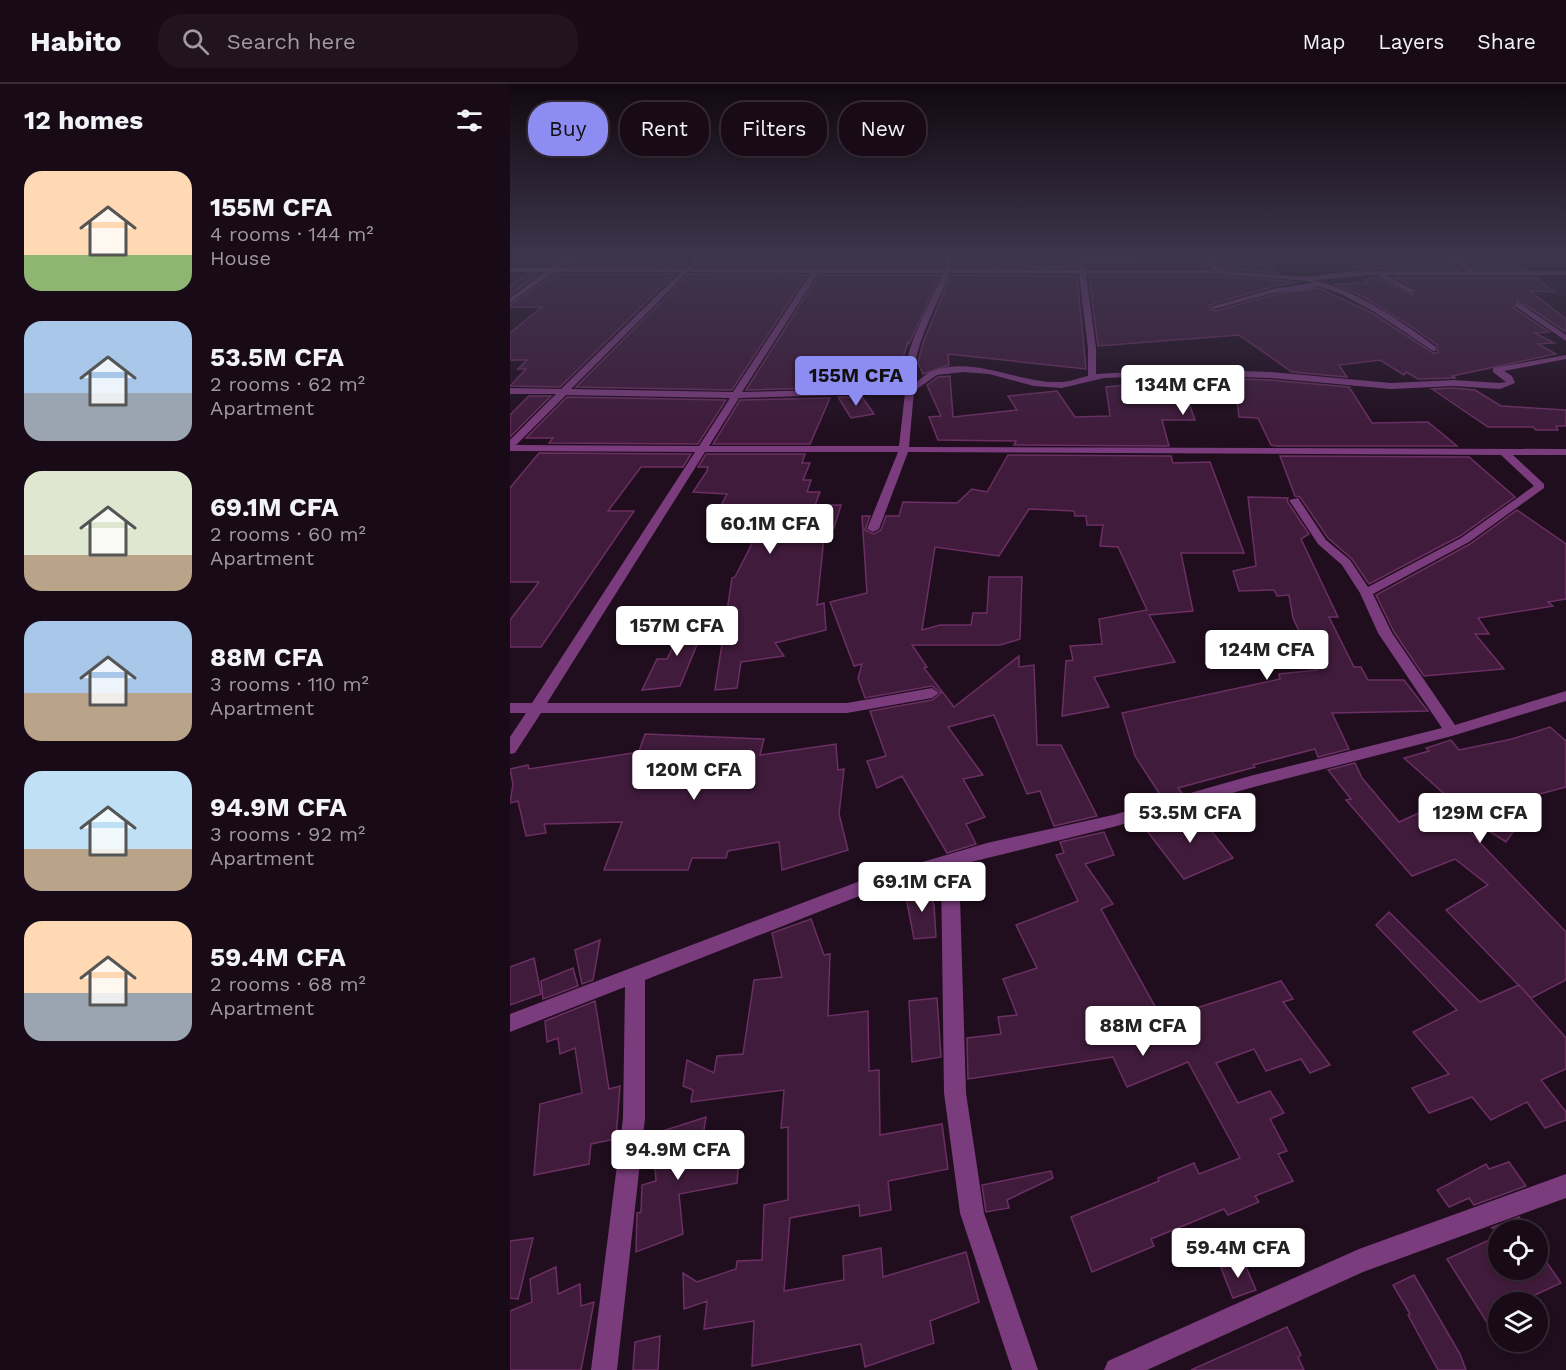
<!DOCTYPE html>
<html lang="en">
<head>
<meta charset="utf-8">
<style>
	:root { --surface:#180a16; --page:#21131f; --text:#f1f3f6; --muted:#9f9aa1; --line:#362b35; --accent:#8d8cf2 }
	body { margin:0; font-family:"Work Sans",sans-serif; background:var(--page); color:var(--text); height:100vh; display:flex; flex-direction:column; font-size:22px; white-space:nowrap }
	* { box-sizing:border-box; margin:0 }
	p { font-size:20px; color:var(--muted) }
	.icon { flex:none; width:33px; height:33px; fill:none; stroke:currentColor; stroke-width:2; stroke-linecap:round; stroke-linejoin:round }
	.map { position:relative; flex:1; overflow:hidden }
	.sheet { display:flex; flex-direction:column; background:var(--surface); width:510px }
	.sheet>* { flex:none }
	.hud { position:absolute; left:18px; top:18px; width:570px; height:54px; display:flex; gap:12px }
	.tools { position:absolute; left:978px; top:1136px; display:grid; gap:12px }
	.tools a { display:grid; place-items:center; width:60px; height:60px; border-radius:50%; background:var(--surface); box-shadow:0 3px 9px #0003,0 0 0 2px var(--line); font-size:30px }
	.price { position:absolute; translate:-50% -51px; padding:0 14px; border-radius:6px; background:#fff; color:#222; font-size:20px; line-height:39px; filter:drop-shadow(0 2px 3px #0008) }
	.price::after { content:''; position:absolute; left:50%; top:36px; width:18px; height:14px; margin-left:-9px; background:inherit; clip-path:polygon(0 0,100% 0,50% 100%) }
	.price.selected { background:var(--accent); color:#111 }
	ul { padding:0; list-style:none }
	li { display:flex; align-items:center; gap:18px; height:150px; padding:0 24px }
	li span { display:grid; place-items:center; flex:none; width:168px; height:120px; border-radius:18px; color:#555 }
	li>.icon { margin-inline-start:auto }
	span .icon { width:72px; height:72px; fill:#fffc; stroke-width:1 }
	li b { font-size:26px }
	h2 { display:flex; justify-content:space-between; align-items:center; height:72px; padding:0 24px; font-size:26px }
	.chip { padding:0 21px; border-radius:24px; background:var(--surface); box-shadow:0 3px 9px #0003,0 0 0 2px var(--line); font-size:21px; line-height:54px }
	.chip.selected { background:var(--accent); color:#111 }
	header { display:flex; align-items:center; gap:36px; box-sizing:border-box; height:84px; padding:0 30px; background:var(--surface); border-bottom:2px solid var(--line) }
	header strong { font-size:28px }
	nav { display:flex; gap:33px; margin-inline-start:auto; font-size:21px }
	.search { width:420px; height:54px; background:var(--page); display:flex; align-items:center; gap:15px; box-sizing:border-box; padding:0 21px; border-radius:24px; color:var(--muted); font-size:22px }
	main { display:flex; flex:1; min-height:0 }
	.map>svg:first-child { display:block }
	.building { fill:#401b3b; stroke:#6b2f63; stroke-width:1.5 }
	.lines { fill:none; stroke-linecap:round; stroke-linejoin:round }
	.minor { fill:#7a3c7d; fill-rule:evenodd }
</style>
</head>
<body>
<header>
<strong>Habito</strong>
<div class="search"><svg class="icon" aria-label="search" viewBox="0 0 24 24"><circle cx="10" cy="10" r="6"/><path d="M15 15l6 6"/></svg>Search here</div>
<nav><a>Map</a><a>Layers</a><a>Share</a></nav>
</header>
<main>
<section class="sheet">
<h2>12 homes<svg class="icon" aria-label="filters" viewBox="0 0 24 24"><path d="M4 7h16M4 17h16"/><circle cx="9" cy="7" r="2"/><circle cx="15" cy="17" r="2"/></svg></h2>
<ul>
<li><span style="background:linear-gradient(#ffd9b3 70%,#8fb573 0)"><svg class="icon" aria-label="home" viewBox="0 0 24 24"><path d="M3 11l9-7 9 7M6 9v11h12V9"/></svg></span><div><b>155M CFA</b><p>4 rooms · 144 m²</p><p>House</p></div></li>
<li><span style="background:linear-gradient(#a9c7e8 60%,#9aa5b1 0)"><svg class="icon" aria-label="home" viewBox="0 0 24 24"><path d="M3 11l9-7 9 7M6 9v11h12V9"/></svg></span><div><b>53.5M CFA</b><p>2 rooms · 62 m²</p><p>Apartment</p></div></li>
<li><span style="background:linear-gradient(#dfe7d0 70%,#b9a48a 0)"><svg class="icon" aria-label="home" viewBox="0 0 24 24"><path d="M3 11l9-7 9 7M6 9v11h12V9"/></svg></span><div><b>69.1M CFA</b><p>2 rooms · 60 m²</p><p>Apartment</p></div></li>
<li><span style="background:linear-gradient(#a9c7e8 60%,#b9a48a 0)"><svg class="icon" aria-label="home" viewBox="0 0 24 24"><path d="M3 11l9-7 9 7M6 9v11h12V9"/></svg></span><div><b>88M CFA</b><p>3 rooms · 110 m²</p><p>Apartment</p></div></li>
<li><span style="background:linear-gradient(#bfe0f5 65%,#b9a48a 0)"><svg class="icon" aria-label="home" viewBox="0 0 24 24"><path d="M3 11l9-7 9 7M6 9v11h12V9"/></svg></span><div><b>94.9M CFA</b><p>3 rooms · 92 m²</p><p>Apartment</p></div></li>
<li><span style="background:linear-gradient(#ffd9b3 60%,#9aa5b1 0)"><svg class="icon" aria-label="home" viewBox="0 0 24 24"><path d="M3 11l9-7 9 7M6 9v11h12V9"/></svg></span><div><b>59.4M CFA</b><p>2 rooms · 68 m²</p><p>Apartment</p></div></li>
</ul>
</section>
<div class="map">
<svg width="1056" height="1286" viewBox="0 0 1056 1286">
	<rect width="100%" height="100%" fill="#200e1e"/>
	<!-- building -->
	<g class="building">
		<path d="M69 170H178L169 180H177L174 183 55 182Z"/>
		<path d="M249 170 388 173V181L433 180V183H187L190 180H227L235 172H247Z"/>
		<path d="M454 171H486V178L566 177 567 184 443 183 444 180 453 179Z"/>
		<path d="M992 171 1012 185H967L950 173Z"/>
		<path d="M689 174H694L698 184H578L577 179Z"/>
		<path d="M705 174H720L723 180H761L767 189 709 184Z"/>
		<path d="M938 176 950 185H846L841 182Z"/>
		<path d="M17 190H28L0 211V202Z"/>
		<path d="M45 190H165L50 303 0 302 16 285H8L17 276H0V249L32 223H0V221Z"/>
		<path d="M179 190 297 191 222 306 66 303Z"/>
		<path d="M309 191H430L399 260 398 257 385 302 236 306Z"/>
		<path d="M441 191 567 192 576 285 438 270 439 281 413 290 408 279 413 259Z"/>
		<path d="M579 192H706L788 198 762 203 699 221 698 224 705 227 763 211 809 204 862 229 923 269H928L927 261 899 241 854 213 824 200 858 199 853 196 866 193 902 211 904 204 885 193H1024L1045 208 1020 207 1056 235V248L1008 216 1004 224 1039 248 1025 249 1044 259 1028 260 1046 270 942 292 946 294 908 295 896 288 894 291 870 276 829 281 837 293 782 288 729 251 588 262Z"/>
		<path d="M440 292 443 333 507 326 498 312 547 307 565 333 600 332 596 303 616 301V295L672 293 761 296 839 303 862 339 918 338 947 362H767L761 361 748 334 729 333 727 317 679 319 685 336H652L659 362 504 361 506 357 428 356 419 333 431 332 417 301 428 293Z"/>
		<path d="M944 304 965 306 991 322 1056 326V342H1046L1048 346H1026L1023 343H978L922 305Z"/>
		<path d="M19 312H41L0 353V331Z"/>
		<path d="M57 313 216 316 188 360 39 359 43 354H16Z"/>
		<path d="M328 313H352L364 330 341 334Z"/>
		<path d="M320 314 300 360H203L230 316Z"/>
		<path d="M29 369 181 370 173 383H131L98 427H124L31 563H0V536L29 498H0V404Z"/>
		<path d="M196 370H295L292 379H300L293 396H301L297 408H310L305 421H331L324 444H315L307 521 314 519 316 546 265 559 274 572 231 578 227 604 205 606 222 494 225 493 254 436 204 435 217 410 183 408 197 387 198 383H188Z"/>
		<path d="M498 371 661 372 663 379 700 378 734 469H671L683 527 639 531 665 578 584 593 599 623 552 632 556 577 563 576 560 562 592 560 589 535 637 526 608 463 590 462 593 441H577L576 432H565L564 427 519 425 489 472 425 463 412 546 430 541H461L463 529H477L479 493H512L510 555 490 561H402L417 583 414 584 444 623 509 572V583L524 581 527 661H551L587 732 544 742 530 707 517 710 484 631 438 643 473 691 453 695 475 733 456 740 466 760 437 769 392 692 367 704 357 677 376 672 360 627 422 616 431 609 422 602 355 614 348 594 352 580 344 582 320 518 357 509 352 432H360L355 446 364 450 371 446 376 432H389L393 418 447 419 462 405 477 408Z"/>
		<path d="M770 372 959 373 1005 413 950 452 859 500 842 475 818 454 790 413 785 412Z"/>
		<path d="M738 413 778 414 777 417 799 450 791 455 828 533H819L844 583H851L858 596H894L918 627 822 629 839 665 808 673 805 665 743 681 745 683 668 704 672 709 653 715 625 672 612 629 770 595 769 590 807 586 783 534 779 511 767 512 764 506 729 507 723 487 746 482Z"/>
		<path d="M1007 426 1056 460V515L1038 518 1043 522 968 534 979 550H965L994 585 914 592 884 548 866 511 960 460Z"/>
		<path d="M177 534H198L170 602 132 606 147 575H157Z"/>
		<path d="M1040 643 1056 657V703L977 724 1005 745 996 758 957 733 952 740 1056 848V896L1021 914 936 826 978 801 945 775 902 792 836 716 841 715 818 686 845 679 852 694 889 738 940 715 894 674 919 667 916 664 941 656 949 666 1002 655Z"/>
		<path d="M135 650 254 655 250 671 326 660 328 686 334 685 329 730 338 766 272 786 269 758 218 767 216 774H182L178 786H94L112 738 34 740 36 749 16 752 8 717 0 719 3 700 0 685 18 681 19 685 123 669 129 667Z"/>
		<path d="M682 723 723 774 674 795 637 747 668 738 662 729Z"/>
		<path d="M594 748 604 771 575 780 603 820 591 825 652 935 771 897 783 915 773 918 820 981 800 989 791 975 756 987 744 965 706 979 728 1019 760 1007 774 1029 760 1035 777 1067 768 1070 783 1097 745 1112 749 1118 718 1131 714 1125 641 1155 644 1162 582 1188 561 1133 649 1097 648 1094 684 1079 689 1090 730 1074 678 978 617 1003 603 973 458 995 457 954 491 950 488 933 507 931 493 895 527 884 506 841 568 817 546 771 554 769 550 758Z"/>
		<path d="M417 802 424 821 426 853 404 855 395 808Z"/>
		<path d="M879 828 970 918 1009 901 1056 954V985L1031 996 1056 1028V1036L1035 1044 1017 1018 981 1036 962 1013 919 1029 902 1004 939 990 903 948 947 926 866 841Z"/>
		<path d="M301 835 314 871 320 870 318 932 358 927 359 987 369 986 370 1051 432 1040 438 1085 378 1097 381 1126 350 1132 349 1121 280 1134 274 1207 334 1196 333 1172 371 1164 373 1193 456 1168 469 1218 420 1237 424 1259 355 1283 351 1260 242 1282 244 1237 194 1245 197 1217 174 1225 173 1189 187 1198 226 1185 227 1177 252 1176 254 1121 278 1116V1043L271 1044 274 1006 181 1018 183 1006 173 1002 177 976 204 989 207 972 233 970 244 896 272 893 262 849Z"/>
		<path d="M90 856 83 896 72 900 65 866Z"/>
		<path d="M24 874 31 910 0 921V883Z"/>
		<path d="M63 884 68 902 33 915 31 897Z"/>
		<path d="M427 914 431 973 402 978 399 917Z"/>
		<path d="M85 917 99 1005 110 1002 106 1055 81 1060 79 1080 24 1091 30 1020 72 1009 65 964 50 970 48 954 37 958 35 937Z"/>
		<path d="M196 1033 189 1077 229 1070 227 1099 169 1110 173 1150 126 1168 127 1129 131 1128 132 1101 146 1097 143 1050Z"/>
		<path d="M999 1078 1016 1102 964 1121 959 1114 939 1123 927 1106 976 1080 979 1085Z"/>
		<path d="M541 1087 543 1094 497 1116 499 1124 476 1128 472 1101Z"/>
		<path d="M1009 1133 1018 1146 981 1144Z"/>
		<path d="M988 1152V1185H1028V1166L1051 1199 1010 1218H988V1256L937 1175Z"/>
		<path d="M23 1154 8 1215 0 1214V1157Z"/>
		<path d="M733 1176 746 1206 723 1214 711 1184Z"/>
		<path d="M46 1183 48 1210 70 1200 71 1222 84 1218 71 1286H0V1227L22 1218 20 1195Z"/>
		<path d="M904 1191 950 1270 956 1286H928L898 1231 900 1230 883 1201Z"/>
		<path d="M777 1243 791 1271 788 1273 794 1286H681Z"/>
		<path d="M150 1252 148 1286H123L125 1258Z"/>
	</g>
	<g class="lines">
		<!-- minor -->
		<g class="minor">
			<path d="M60 170H67L49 184 175 185 190 170H196L182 185H435L436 173 439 171 442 173 441 185 569 186 568 175 571 173 673 170 670 172 574 177 576 186H702L694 170H700L708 186 794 193 845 187H957L933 170H940L966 187H1056V191H876L903 206 901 209 866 191 804 196C850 208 889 236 926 263V267H923L863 227 831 210 809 202 797 206 763 209 704 225 700 223 763 205 802 199 798 197 706 190H576L586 264V290L672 285 761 288 881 299 944 296 990 299 996 298 983 288V284L1056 271V275L994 287 1002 292 1005 299 990 305 944 302 881 305 761 294 672 291 594 294 552 304 524 302 479 290 453 288 427 291 404 307 399 363 1056 365V371H1003L1034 400V404L959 458 863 510 882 549 945 641 1056 607V617L942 652 740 704 603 743 449 781 456 1009 474 1129 528 1286H502L450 1129 434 1009 431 786 362 807 135 896V1034L107 1286H81L113 1034 115 903 0 948V930L358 794 477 759 603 731 740 692 932 644 868 549 850 509 832 481 808 460 779 416 788 414 816 456 840 476 858 503 951 454 1024 402 991 371 398 368 369 445 363 448 357 445 388 368H195L37 619H337L422 604 429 609 422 614 337 629H31L5 669 0 670V653L16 629H0V619H22L185 368 0 367V356L46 310H0V304L51 305 171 188H44L0 219V214L35 188H0V184H41ZM178 188 301 189 223 308 61 305ZM308 189H433C419 222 391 268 395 304L232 308ZM440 189 569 190 578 264V292C569 294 559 298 551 298 508 300 466 271 423 287 416 289 410 296 404 300 400 268 428 219 440 189ZM395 309 389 362H199L229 314ZM56 311 220 314 189 362 6 361Z"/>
			<path d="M1008 218 1056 251V257L1005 222Z"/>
			<path d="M1056 1090V1114L853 1188 637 1286H594L598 1277 849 1165Z"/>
		</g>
	</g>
	<!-- sky -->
	<linearGradient id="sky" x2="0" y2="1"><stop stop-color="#120810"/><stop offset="0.49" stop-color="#3c364c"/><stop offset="1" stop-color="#3c364c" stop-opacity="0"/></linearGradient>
	<rect width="1056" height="350" fill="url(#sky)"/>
</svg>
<div class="tools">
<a><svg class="icon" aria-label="locate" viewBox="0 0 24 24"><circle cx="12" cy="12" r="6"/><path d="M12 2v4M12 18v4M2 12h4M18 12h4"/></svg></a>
<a><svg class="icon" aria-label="layers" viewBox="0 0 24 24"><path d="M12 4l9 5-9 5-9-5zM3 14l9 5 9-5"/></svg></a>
</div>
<b class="price selected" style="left:346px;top:323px">155M CFA</b>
<b class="price" style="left:673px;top:332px">134M CFA</b>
<b class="price" style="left:260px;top:471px">60.1M CFA</b>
<b class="price" style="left:167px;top:573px">157M CFA</b>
<b class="price" style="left:757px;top:597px">124M CFA</b>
<b class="price" style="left:184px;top:717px">120M CFA</b>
<b class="price" style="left:680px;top:760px">53.5M CFA</b>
<b class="price" style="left:970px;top:760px">129M CFA</b>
<b class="price" style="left:412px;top:829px">69.1M CFA</b>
<b class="price" style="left:633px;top:973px">88M CFA</b>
<b class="price" style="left:168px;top:1097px">94.9M CFA</b>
<b class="price" style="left:728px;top:1195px">59.4M CFA</b>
<div class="hud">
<a class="chip selected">Buy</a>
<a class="chip">Rent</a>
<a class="chip">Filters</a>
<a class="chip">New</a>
</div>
</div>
</main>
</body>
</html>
